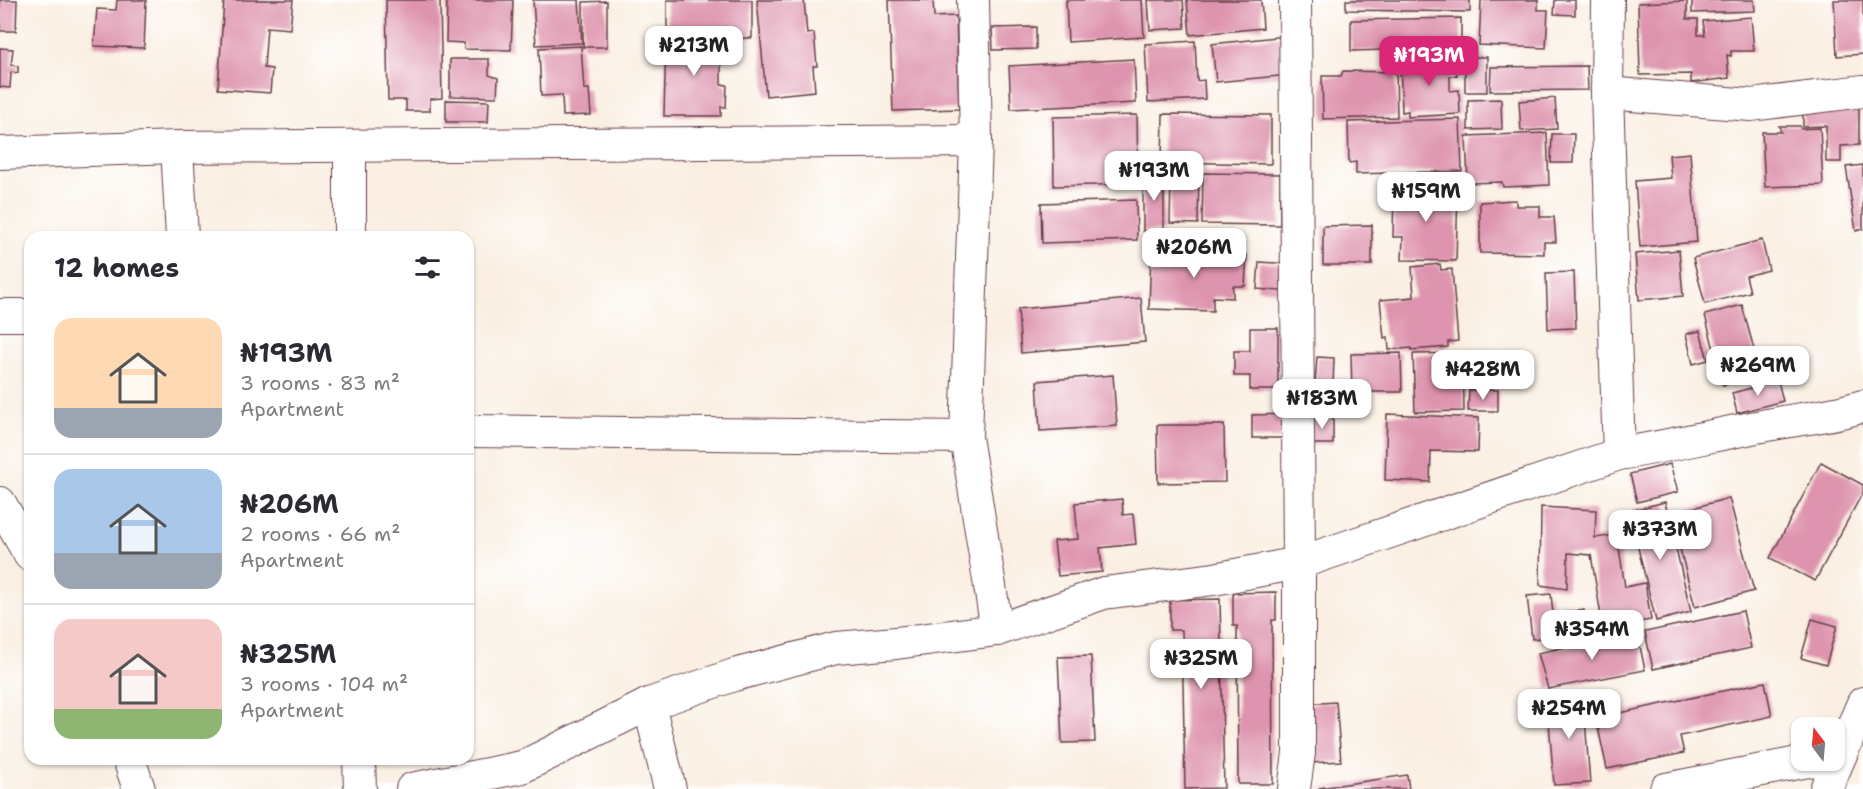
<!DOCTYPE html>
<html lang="en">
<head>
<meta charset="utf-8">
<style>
	:root { --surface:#fff; --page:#f2f2f3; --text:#2b2b33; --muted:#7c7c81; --line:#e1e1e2; --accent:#db2777 }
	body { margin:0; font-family:"Shantell Sans",sans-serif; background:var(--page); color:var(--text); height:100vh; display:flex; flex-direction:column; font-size:22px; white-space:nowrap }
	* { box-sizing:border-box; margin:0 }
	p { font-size:20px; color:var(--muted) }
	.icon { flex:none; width:33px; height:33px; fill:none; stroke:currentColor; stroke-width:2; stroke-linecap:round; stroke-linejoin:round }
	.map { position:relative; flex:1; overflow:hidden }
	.details { position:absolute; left:24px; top:231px; width:450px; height:534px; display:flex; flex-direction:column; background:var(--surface); border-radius:18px; box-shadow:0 2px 4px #0004 }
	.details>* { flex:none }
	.needle { width:39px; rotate:344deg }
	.fabs { position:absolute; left:1791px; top:717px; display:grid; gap:12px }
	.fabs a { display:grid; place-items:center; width:54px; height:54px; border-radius:12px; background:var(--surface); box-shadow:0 2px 4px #0004; font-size:30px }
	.price { position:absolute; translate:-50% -51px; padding:0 14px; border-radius:12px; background:#fff; color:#222; font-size:20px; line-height:39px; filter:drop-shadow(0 2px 3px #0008) }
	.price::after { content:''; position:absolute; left:50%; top:36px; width:18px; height:14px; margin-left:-9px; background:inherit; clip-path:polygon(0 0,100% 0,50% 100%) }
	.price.selected { background:var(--accent); color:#fff }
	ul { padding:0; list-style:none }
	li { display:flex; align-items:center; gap:18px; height:150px; padding:0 30px }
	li+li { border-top:2px solid var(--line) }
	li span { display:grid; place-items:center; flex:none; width:168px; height:120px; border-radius:18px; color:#555 }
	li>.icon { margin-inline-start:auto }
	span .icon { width:72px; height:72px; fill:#fffc; stroke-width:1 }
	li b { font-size:26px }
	h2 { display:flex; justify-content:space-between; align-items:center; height:72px; padding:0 30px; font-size:26px }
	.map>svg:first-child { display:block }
	.building { fill:#de94ae }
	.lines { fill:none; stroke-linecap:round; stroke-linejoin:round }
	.minor-casing { stroke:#643e46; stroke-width:34 }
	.minor { stroke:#fff; stroke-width:32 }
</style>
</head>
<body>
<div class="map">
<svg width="1863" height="789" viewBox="0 0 1863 789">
	<rect width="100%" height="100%" fill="#fff"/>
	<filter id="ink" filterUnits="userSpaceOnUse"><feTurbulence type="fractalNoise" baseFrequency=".0167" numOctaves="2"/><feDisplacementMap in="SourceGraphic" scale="12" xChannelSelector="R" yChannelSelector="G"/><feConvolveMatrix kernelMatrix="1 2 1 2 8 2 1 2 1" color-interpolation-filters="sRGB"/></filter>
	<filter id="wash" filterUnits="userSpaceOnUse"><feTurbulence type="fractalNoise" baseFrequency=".008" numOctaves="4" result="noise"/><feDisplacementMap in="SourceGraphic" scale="24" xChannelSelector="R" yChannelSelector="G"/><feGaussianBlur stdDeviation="1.35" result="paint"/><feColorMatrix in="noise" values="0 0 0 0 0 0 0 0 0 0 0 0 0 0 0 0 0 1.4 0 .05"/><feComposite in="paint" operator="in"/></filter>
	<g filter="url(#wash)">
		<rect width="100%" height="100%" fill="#faefe2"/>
		<g id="blocks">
			<!-- building -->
			<g class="building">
				<path d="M0 0H17L16 31H0Z"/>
				<path d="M117 0H146L144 48 94 46 97 9 116 10Z"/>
				<path d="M224 0H293L290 29 267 27 264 68 272 69 270 93 218 89Z"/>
				<path d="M386 0H440L442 98 430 99V111H406V100H388Z"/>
				<path d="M447 0H513L511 50 464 49V43L446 42Z"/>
				<path d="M533 0H579L582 43 536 45Z"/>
				<path d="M667 0H752V38H729L728 34 667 33Z"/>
				<path d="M757 0H804L807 34 814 33 817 66H813L815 91 766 96Z"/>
				<path d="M889 0H933L934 17 956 16 959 109 893 111Z"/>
				<path d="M1066 0H1142L1144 37 1068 42Z"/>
				<path d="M1148 0H1183L1185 28 1150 30Z"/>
				<path d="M1187 0H1261L1263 28 1190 35Z"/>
				<path d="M1346 0H1470V12L1346 10Z"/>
				<path d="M1481 0H1538V10H1548L1546 48 1479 45Z"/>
				<path d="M1555 0H1575V15L1554 14Z"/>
				<path d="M1692 0H1754L1755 11 1692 13Z"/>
				<path d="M1834 0H1863V54L1837 56Z"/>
				<path d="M607 1V47H583V2Z"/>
				<path d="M1687 1V19H1698V35H1705L1703 21 1751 17 1754 51H1731V56L1727 55 1729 78 1691 83V74L1640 75 1638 3Z"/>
				<path d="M1461 18V48L1351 51V20Z"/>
				<path d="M1036 27V49L993 50 992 28Z"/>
				<path d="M666 36 717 37 715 45H721V84L727 85 726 107H721V116H664Z"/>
				<path d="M1286 36 1290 75 1216 82 1212 44Z"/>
				<path d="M1195 41 1197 81 1204 80 1205 99 1148 102 1145 44Z"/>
				<path d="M581 46 584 89H589L591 115 563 116 562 95 541 96 539 48Z"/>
				<path d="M0 48 13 49 11 65 18 66V73L11 72 10 88 0 87Z"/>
				<path d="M1456 57 1457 75 1450 76V91L1459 90 1460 114 1408 117V111L1402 112 1400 60Z"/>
				<rect x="1465" y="57" width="22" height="35"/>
				<path d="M450 59H489V75L498 78 497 97 450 96Z"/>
				<path d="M1134 59 1136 103 1011 109 1009 66Z"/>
				<path d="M1587 66 1588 90 1490 91 1491 67Z"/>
				<path d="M1343 71 1396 72 1397 117 1323 119 1322 76H1341Z"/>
				<path d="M1555 98 1557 129 1521 131 1519 101Z"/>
				<path d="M1501 99 1502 129 1468 130V100Z"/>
				<path d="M446 100 489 101 488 122H446Z"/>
				<path d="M1859 107V145L1841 146V162H1826V126L1803 127V108Z"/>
				<path d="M1163 114 1271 115V164L1162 162Z"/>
				<path d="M1137 115 1138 184 1054 186 1053 117Z"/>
				<path d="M1460 119 1462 171 1356 174V162L1349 163 1348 122Z"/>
				<path d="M1779 126H1800L1801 129 1820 128 1823 185 1765 187 1762 132H1781Z"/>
				<path d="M1547 133 1549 185 1503 187 1502 182 1468 183 1466 136Z"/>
				<path d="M1552 134H1574L1573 163H1551Z"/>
				<path d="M1690 153 1697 242 1640 247 1635 181 1671 178 1669 155Z"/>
				<path d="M1863 165V229L1856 231 1846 167Z"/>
				<rect x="1143" y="172" width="21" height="59"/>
				<path d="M1203 173 1280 174V225L1202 224Z"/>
				<path d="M1171 174 1199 175 1198 224 1170 223Z"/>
				<path d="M1394 187 1458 189 1456 261 1402 260 1403 237H1393Z"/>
				<path d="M1136 200 1137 240 1042 243 1041 203Z"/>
				<path d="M1516 200V206H1540V217H1554L1556 242H1544V254L1480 253V202Z"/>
				<path d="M1372 225V265H1323V226Z"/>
				<path d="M1762 240 1769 270 1746 276 1750 292 1705 304 1693 258Z"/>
				<path d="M1679 250 1683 296 1639 300 1635 254Z"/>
				<path d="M1151 251 1247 255 1245 286H1233V298L1213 297V311L1149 309Z"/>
				<path d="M1259 262 1293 264 1292 292 1257 289Z"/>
				<path d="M1440 264 1441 270 1452 269 1458 341 1448 342V347L1411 350V348L1389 350 1388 337 1384 338 1380 300 1414 297 1412 267Z"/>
				<path d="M1574 272 1576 328 1548 329 1546 273Z"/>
				<path d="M1141 298 1145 342 1021 353 1018 309Z"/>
				<path d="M1742 305 1761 375 1723 385 1705 315Z"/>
				<path d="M1250 328H1278V390H1250V376H1234V351H1250Z"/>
				<path d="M1700 331 1708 360 1693 364 1686 334Z"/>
				<path d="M1401 353 1402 392H1352L1351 354Z"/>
				<path d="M1463 353 1464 411 1415 412 1413 354Z"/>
				<path d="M1317 357 1334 358 1333 386 1315 384Z"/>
				<path d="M1113 375 1117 426 1040 431 1037 381Z"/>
				<path d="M1778 381 1783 401 1737 413 1732 393Z"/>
				<path d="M1469 390H1498V411H1468Z"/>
				<path d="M1285 414V438H1252V415Z"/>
				<path d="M1387 414 1479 418 1478 452 1431 451 1430 482 1385 480Z"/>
				<path d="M1312 416H1333V444H1311Z"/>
				<path d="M1157 425H1224L1225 482 1158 483Z"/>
				<path d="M1821 462 1863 485V492L1815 581 1770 558Z"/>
				<path d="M1670 464 1678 492 1637 502 1630 474Z"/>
				<path d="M1729 498 1754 591 1695 607 1671 514Z"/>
				<path d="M1122 499 1123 515 1133 514 1136 544 1100 548 1102 572 1058 576 1054 541 1078 539 1075 503Z"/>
				<path d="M1665 502 1691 612 1656 621 1629 511Z"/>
				<path d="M1541 507 1596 510 1595 538 1617 535 1625 587 1645 583 1651 620 1603 628 1591 555 1568 553 1567 589 1540 585Z"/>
				<path d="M1276 592V620H1272L1273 784H1238L1237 626H1233V593Z"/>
				<path d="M1551 594 1553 614 1584 610 1586 633 1532 639 1527 596Z"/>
				<path d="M1220 599 1224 788 1185 789 1182 630H1170V600Z"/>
				<path d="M1743 611 1751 648 1653 669 1645 632Z"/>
				<path d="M1812 619 1837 626 1826 665 1801 658Z"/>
				<path d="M1637 632 1645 670 1548 689 1538 653Z"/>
				<path d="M1091 656 1095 742 1062 743 1058 657Z"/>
				<path d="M1765 682 1772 716 1680 736 1684 753 1607 769 1596 718Z"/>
				<path d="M1583 694 1590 783 1554 785 1547 697Z"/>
				<path d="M1336 702 1341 761 1311 763 1306 704Z"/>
				<path d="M1407 775 1409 789H1319V788Z"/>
			</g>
		</g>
	</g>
	<g filter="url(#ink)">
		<use href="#blocks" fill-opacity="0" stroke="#643e46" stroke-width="1.5"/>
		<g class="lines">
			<!-- minor casing -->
			<g class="minor-casing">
				<g id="minor">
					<path d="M973 0 976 141 966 437 997 630"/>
					<path d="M1608 0 1607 93 1619 454"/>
					<path d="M1607 93 1751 105 1863 91"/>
					<path d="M350 146V237"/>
					<path d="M177 147 182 237"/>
					<path d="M0 153 177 147 976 141"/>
					<path d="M0 315H30"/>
					<path d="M468 431 966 437"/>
					<path d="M0 503 30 555"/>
					<path d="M649 704 670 789"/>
					<path d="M129 759 139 789"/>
					<path d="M359 759 360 789"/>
					<path d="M412 789 522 767 649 704 734 675 836 648 896 643 997 630 1104 593 1214 579 1299 563 1619 454C1671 446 1721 433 1773 424 1803 418 1833 416 1863 406"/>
					<path d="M1294 789 1299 753V563L1295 0"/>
					<path d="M1666 789 1813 760"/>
					<path d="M1826 789 1863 703"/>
				</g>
			</g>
			<!-- minor -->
			<use href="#minor" class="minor"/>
		</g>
	</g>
</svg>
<div class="fabs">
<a><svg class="needle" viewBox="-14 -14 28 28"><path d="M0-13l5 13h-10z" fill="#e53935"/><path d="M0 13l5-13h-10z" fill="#7c7c81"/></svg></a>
</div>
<b class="price" style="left:694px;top:77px">₦213M</b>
<b class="price selected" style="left:1429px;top:87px">₦193M</b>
<b class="price" style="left:1154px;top:202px">₦193M</b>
<b class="price" style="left:1426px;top:223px">₦159M</b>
<b class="price" style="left:1194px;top:279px">₦206M</b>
<b class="price" style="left:1758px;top:397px">₦269M</b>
<b class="price" style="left:1483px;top:401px">₦428M</b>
<b class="price" style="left:1322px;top:430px">₦183M</b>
<b class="price" style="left:1660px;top:561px">₦373M</b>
<b class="price" style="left:1592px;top:661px">₦354M</b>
<b class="price" style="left:1201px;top:690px">₦325M</b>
<b class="price" style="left:1569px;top:740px">₦254M</b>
<section class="details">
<h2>12 homes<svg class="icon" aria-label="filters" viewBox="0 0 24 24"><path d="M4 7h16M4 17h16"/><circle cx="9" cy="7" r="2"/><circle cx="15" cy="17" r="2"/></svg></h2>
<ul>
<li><span style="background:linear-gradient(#ffd9b3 75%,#9aa5b1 0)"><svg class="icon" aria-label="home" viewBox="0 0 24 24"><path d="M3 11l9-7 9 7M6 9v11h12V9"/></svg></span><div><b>₦193M</b><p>3 rooms · 83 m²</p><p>Apartment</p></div></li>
<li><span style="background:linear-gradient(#a9c7e8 70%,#9aa5b1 0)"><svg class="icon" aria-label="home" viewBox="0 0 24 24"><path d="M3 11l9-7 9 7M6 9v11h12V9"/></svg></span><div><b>₦206M</b><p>2 rooms · 66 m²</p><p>Apartment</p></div></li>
<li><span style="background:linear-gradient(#f6c9c9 75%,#8fb573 0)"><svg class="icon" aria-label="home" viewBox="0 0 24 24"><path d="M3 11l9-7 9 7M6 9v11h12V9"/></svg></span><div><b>₦325M</b><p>3 rooms · 104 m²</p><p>Apartment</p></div></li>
</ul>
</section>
</div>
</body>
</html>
